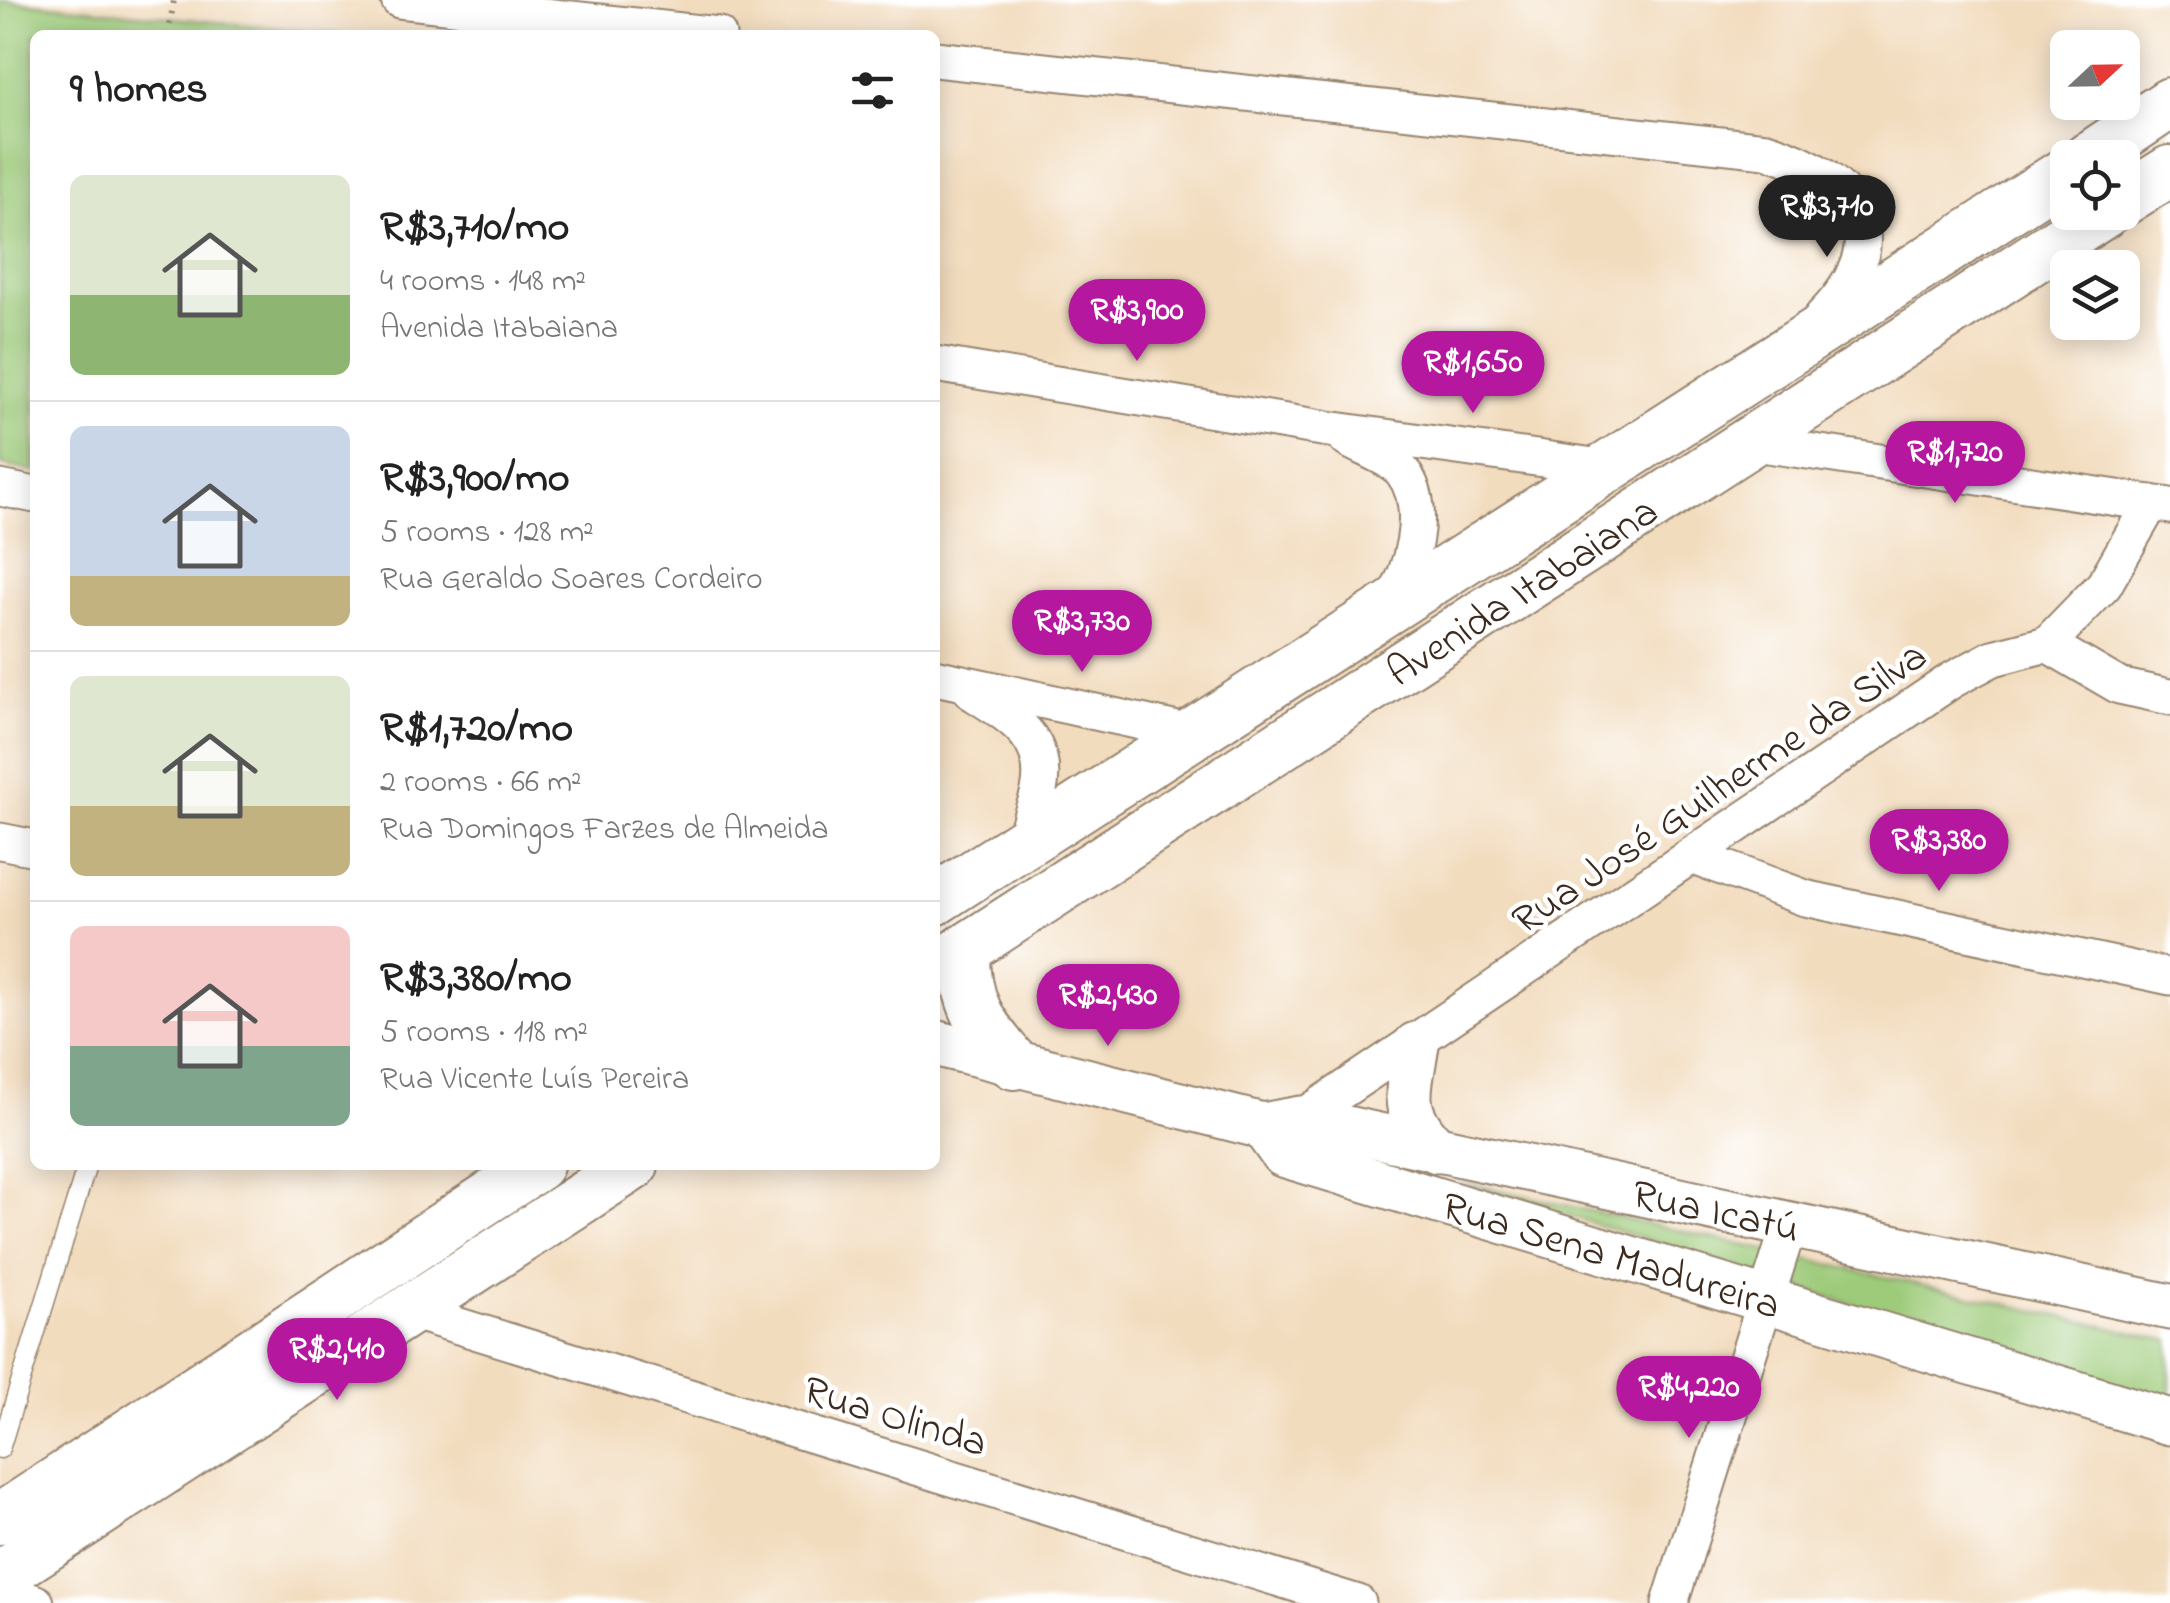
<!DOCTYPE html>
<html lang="en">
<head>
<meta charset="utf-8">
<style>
	:root { --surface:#fff; --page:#f6f6f6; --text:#222; --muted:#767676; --line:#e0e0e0; --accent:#b5179e }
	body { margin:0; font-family:"Indie Flower",sans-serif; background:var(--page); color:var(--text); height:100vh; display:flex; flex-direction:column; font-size:38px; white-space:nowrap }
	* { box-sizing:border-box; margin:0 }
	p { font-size:32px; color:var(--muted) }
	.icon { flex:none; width:55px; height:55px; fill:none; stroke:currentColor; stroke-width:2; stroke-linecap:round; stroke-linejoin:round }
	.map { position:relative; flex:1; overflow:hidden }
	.side { position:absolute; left:30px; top:30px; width:910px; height:1140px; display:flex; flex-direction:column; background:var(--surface); border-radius:15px; box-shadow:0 5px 25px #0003 }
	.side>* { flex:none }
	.needle { width:65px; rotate:68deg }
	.fabs { position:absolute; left:2050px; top:30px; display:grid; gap:20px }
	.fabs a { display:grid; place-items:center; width:90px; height:90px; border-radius:15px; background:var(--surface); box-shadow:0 5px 25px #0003; font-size:50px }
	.price { position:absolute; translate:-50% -85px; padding:0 22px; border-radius:35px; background:var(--accent); color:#fff; font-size:32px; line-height:65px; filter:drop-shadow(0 2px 5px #0008) }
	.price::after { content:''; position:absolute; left:50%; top:60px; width:30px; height:22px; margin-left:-15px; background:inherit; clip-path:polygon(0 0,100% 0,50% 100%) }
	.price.current { background:#222; color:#fff }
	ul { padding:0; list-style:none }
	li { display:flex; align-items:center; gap:30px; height:250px; padding:0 40px }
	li+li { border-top:2px solid var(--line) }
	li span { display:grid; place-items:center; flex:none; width:280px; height:200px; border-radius:15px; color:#555 }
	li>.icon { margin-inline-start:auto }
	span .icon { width:120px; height:120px; fill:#fffc; stroke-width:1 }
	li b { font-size:42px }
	h2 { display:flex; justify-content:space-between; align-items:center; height:120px; padding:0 40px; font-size:42px }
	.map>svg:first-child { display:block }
	.green { fill:#9dcb79; stroke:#6c7a4c; stroke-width:2.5 }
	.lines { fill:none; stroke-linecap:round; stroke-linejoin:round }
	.service-casing { stroke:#96836e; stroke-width:21 }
	.minor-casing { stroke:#96836e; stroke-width:39 }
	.tertiary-casing { stroke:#96836e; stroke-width:49 }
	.secondary-casing { stroke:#96836e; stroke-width:54 }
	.path { stroke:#96836e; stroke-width:6; stroke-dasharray:2.5 8; stroke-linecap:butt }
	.service { stroke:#fff; stroke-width:18 }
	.minor { stroke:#fff; stroke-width:35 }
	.tertiary { stroke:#fff; stroke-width:45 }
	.secondary { stroke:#fff; stroke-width:50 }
	.labels { text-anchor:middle; stroke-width:9; stroke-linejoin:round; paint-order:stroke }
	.street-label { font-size:42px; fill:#3b2a1e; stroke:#fff }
</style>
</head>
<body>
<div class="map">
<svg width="2170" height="1603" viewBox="0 0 2170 1603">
	<rect width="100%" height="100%" fill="#fff"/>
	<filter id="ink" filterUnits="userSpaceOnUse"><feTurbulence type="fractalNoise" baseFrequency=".01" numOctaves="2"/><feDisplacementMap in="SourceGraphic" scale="20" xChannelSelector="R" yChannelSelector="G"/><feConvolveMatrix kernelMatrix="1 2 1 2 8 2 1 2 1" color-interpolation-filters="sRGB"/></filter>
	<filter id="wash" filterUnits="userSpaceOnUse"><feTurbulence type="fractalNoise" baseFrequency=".0048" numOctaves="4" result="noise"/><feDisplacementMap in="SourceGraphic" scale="40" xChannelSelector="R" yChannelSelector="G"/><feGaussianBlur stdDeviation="2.25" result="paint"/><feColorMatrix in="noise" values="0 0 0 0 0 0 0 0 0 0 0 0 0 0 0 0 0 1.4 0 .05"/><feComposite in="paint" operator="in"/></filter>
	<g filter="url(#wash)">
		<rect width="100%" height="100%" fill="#f2dcbe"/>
		<!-- green -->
		<g class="green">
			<path d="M0 0 342 35H35V472L0 464Z"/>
			<path d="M1458 1181 2170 1341V1404Z"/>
		</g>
	</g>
	<g filter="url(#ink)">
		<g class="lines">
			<!-- service casing -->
			<g class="service-casing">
				<path id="service" d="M0 1449 87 1165"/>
			</g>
			<!-- minor casing -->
			<g class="minor-casing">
				<g id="minor">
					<path d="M399 0 718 35"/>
					<path d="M935 59 1766 150C1858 178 1899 239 1822 317"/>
					<path d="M935 364 1328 429 1608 468"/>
					<path d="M1347 439C1362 448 1391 458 1402 471 1431 508 1411 573 1389 607"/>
					<path d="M1748 442 2170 506"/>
					<path d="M0 488 35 495"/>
					<path d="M2047 644 2119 686 2170 697"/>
					<path d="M935 677 1196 734"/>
					<path d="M972 692C1011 717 1050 738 1039 791 1035 808 1028 819 1027 837"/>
					<path d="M0 841 35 848"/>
					<path d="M1695 857 1805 898 2170 977"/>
					<path d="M1294 1132 1300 1119 1952 680 1993 658 2047 644 2104 585 2151 503"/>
					<path d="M407 1310 1358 1603"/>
					<path d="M0 1590 36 1603"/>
					<path d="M1670 1603 1789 1226"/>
				</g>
			</g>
			<!-- tertiary casing -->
			<g class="tertiary-casing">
				<g id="tertiary">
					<path id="s1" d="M935 1043 1263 1126 1300 1119 2170 1307"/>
					<path d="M1416 1045C1408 1096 1399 1110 1437 1150"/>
					<path id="s2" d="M1263 1126 1283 1154 2170 1422"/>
				</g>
			</g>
			<!-- secondary casing -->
			<g class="secondary-casing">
				<g id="secondary">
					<path d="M2088 158 2170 103"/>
					<path d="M2122 201 2170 171"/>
					<path d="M935 900 2068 171"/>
					<path d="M965 949C964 1003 980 1024 1014 1064"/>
					<path id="s3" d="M935 969 2105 212"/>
					<path d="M0 1519 538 1165"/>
					<path d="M0 1576 633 1165"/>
				</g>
			</g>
			<!-- path -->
			<path class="path" d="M168 35 174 0"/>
			<!-- service -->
			<use href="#service" class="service"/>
			<!-- minor -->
			<use href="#minor" class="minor"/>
			<!-- tertiary -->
			<use href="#tertiary" class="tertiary"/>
			<!-- secondary -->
			<use href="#secondary" class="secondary"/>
		</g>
	</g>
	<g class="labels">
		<!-- street labels -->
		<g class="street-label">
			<text dy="15" stroke="none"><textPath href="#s3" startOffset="698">Avenida Itabaiana</textPath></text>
			<text transform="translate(1718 786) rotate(-34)" y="15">Rua José Guilherme da Silva</text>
			<text dy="15" stroke="none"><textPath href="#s1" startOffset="802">Rua Icatú</textPath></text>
			<text dy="15" stroke="none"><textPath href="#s2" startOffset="378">Rua Sena Madureira</textPath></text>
			<text transform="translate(896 1414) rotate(17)" y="15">Rua Olinda</text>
		</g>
	</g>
</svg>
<div class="fabs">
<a><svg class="needle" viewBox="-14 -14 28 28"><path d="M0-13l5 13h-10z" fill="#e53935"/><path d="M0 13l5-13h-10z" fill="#767676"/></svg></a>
<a><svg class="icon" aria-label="locate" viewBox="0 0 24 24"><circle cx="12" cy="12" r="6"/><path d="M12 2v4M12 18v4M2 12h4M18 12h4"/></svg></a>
<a><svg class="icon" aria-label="layers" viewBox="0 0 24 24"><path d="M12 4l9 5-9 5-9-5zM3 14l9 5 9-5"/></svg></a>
</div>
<b class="price current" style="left:1827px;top:260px">R$3,710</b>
<b class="price" style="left:1137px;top:364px">R$3,900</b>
<b class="price" style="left:1473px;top:416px">R$1,650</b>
<b class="price" style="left:1955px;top:506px">R$1,720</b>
<b class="price" style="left:1082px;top:675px">R$3,730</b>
<b class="price" style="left:1939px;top:894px">R$3,380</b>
<b class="price" style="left:1108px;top:1049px">R$2,430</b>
<b class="price" style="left:337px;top:1403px">R$2,410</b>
<b class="price" style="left:1689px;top:1441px">R$4,220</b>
<section class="side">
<h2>9 homes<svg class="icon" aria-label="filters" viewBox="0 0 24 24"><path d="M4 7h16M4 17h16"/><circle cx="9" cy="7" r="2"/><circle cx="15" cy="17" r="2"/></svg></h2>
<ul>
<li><span style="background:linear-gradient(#dfe7d0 60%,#8fb573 0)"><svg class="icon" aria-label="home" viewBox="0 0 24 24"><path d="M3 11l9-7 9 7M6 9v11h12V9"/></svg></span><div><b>R$3,710/mo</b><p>4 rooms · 148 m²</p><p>Avenida Itabaiana</p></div></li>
<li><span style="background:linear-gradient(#c9d6e8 75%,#c2b280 0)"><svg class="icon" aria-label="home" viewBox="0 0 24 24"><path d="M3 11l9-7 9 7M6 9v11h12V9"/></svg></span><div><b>R$3,900/mo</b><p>5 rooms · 128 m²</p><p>Rua Geraldo Soares Cordeiro</p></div></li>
<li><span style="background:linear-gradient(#dfe7d0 65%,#c2b280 0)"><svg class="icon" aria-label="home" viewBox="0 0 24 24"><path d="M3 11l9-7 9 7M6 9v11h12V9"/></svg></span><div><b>R$1,720/mo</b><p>2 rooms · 66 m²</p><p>Rua Domingos Farzes de Almeida</p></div></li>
<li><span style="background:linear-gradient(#f6c9c9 60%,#7fa58c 0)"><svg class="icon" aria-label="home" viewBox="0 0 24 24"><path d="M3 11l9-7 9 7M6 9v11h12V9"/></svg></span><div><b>R$3,380/mo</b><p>5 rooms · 118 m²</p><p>Rua Vicente Luís Pereira</p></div></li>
</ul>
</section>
</div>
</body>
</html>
